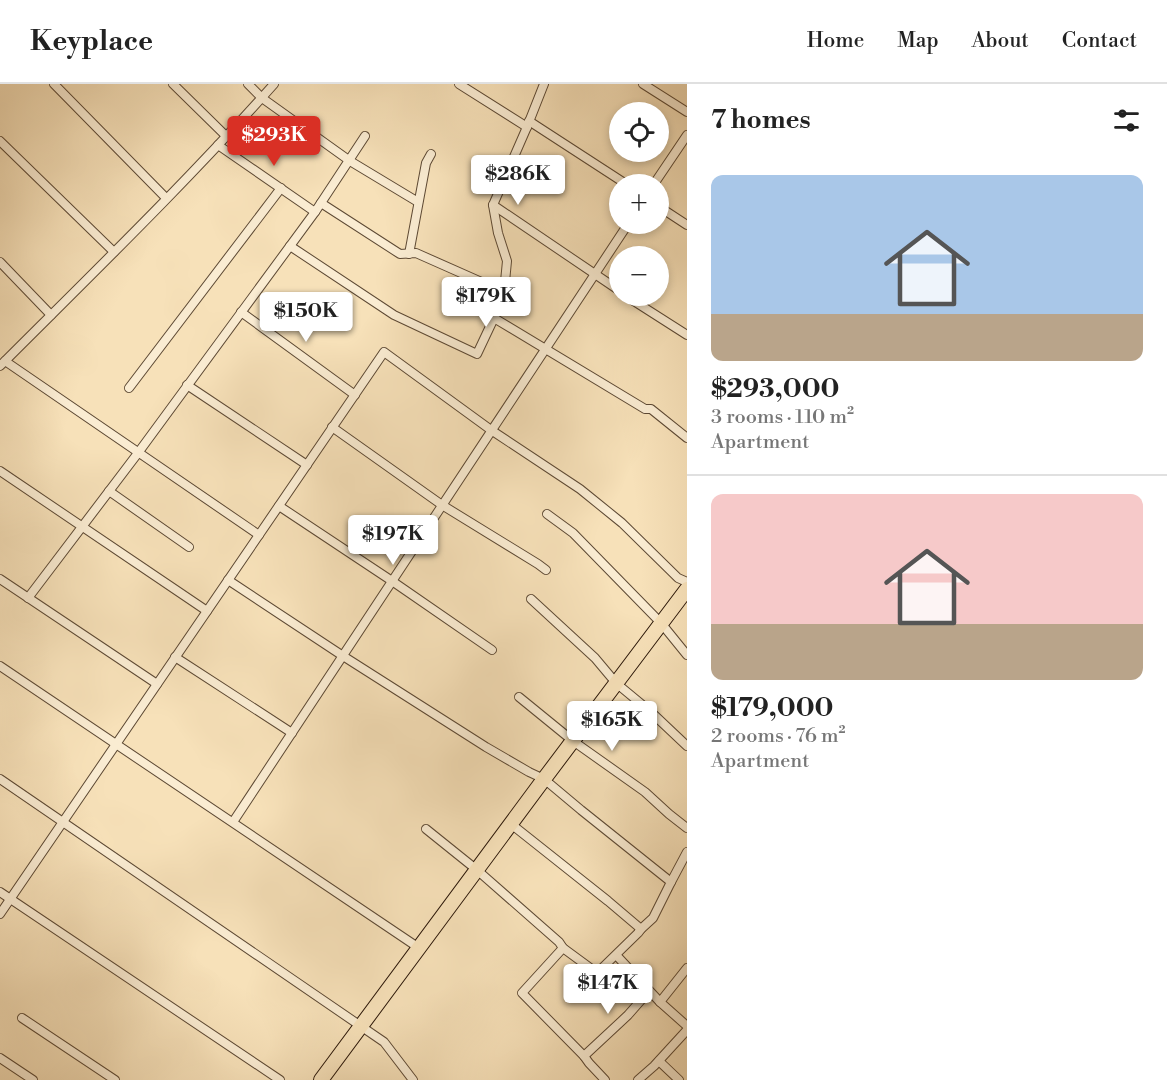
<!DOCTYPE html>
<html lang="en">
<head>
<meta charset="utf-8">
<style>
	:root { --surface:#fff; --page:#f6f6f6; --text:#222; --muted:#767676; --line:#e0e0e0; --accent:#d93025 }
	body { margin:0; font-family:"Libre Bodoni",serif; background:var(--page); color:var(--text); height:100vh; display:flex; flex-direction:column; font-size:22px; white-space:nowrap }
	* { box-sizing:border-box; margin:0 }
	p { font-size:20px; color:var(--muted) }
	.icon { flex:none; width:33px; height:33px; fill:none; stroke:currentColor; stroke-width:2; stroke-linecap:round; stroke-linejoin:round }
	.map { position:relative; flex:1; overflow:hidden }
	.details { display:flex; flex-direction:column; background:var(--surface); width:480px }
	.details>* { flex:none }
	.tools { position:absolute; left:609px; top:18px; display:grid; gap:12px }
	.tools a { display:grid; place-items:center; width:60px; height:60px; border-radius:50%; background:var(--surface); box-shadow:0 3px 9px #0003; font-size:30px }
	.price { position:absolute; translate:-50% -51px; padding:0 14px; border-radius:6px; background:#fff; color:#222; font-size:20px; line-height:39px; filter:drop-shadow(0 2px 3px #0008) }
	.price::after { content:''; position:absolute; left:50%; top:36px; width:18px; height:14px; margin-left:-9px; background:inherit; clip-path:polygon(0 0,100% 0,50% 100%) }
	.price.active { background:var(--accent); color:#fff }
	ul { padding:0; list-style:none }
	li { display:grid; align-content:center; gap:12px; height:318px; padding:0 24px }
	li+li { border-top:2px solid var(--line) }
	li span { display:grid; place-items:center; height:186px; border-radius:12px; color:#555 }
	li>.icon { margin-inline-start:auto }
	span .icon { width:108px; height:108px; fill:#fffc; stroke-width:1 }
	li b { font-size:26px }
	h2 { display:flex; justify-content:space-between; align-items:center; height:72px; padding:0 24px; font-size:26px }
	header { display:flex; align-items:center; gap:36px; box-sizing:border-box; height:84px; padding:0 30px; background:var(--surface); border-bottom:2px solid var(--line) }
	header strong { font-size:28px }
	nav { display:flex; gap:33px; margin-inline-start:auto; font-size:21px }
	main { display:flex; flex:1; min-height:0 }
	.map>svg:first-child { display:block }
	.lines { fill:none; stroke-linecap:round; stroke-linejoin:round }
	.minor-casing { stroke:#5d4934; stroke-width:10 }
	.primary-casing { stroke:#2a1608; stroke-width:16 }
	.minor { stroke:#faecd2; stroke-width:8 }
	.primary { stroke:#f7e1b9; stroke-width:14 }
</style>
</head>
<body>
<header>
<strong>Keyplace</strong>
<nav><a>Home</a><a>Map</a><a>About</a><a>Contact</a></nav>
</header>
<main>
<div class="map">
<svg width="687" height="996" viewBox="0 0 687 996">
	<rect width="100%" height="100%" fill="#f7e1b9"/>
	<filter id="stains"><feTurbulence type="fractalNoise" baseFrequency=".00333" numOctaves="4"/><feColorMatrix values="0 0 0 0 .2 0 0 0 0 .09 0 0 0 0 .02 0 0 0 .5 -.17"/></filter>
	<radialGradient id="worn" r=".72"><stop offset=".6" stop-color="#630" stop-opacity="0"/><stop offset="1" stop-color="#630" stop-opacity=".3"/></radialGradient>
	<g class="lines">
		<!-- minor casing -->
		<g class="minor-casing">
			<g id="minor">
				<path d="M54 0 166 114"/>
				<path d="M173 0 226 52"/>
				<path d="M248 0 262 14 350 77 418 118"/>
				<path d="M459 0 527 43"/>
				<path d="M544 0 527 43 493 121 620 207"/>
				<path d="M643 0 687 28"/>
				<path d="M529 37 626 100"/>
				<path d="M0 57 114 168"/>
				<path d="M218 61 315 128"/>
				<path d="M654 100 687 51"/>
				<path d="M321 119 400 170 416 169 504 208 494 234 645 325H651L687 354"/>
				<path d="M493 121 498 149 507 177 504 208"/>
				<path d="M658 122 687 141"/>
				<path d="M290 162 394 231 477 270 494 234"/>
				<path d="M409 170 426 79 431 70"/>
				<path d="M0 178 51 231"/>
				<path d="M626 212 687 251"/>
				<path d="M241 228 355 311"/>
				<path d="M5 277 259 451"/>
				<path d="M0 282C93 189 187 98 274 0"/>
				<path d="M187 301 307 381"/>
				<path d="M129 304 281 104"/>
				<path d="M332 343 442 421 538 480 546 486"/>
				<path d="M0 387 207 527"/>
				<path d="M109 407 189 463"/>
				<path d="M279 422 392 497 492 566"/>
				<path d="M547 430 573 449 661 539 687 571"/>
				<path d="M0 495 157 600"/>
				<path d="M228 496 343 572 486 663 529 688 544 695 581 726 671 798 653 834 641 845 638 849 597 889 563 864 559 858 477 786 426 745"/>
				<path d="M28 514 138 369 315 128 365 52"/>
				<path d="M531 515 595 574 616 599 651 628 687 662"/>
				<path d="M175 573 292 649"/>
				<path d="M0 582 419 864"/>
				<path d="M519 613 573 657 645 708 669 730 687 744"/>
				<path d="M0 695 384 958 413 996"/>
				<path d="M233 738 628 140"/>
				<path d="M511 740 608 817 641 845"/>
				<path d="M671 798 687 768"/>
				<path d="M0 808 280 996"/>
				<path d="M0 830 384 268 491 346 580 405 622 439 678 494 687 498"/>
				<path d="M563 864 522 909 584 972 589 979 605 996"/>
				<path d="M617 872 660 918 687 942"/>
				<path d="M660 918 687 884"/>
				<path d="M22 934 115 996"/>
				<path d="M584 972 628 931 649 907"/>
				<path d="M0 974 33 996"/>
				<path d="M659 977 679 996"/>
				<path d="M638 996 654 982 687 946"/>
			</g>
		</g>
		<!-- primary casing -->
		<g class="primary-casing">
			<path id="primary" d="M321 996 544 695 687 505"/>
		</g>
		<!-- minor -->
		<use href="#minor" class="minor"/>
		<!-- primary -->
		<use href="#primary" class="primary"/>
	</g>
	<rect width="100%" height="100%" filter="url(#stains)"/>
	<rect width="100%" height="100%" fill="url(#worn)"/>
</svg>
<div class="tools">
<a><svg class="icon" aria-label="locate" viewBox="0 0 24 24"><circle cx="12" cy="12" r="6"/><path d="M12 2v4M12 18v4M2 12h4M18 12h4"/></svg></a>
<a>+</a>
<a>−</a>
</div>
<b class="price active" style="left:274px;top:83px">$293K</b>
<b class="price" style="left:518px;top:122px">$286K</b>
<b class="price" style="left:486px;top:244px">$179K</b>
<b class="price" style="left:306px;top:259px">$150K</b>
<b class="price" style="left:393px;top:482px">$197K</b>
<b class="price" style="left:612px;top:668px">$165K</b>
<b class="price" style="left:608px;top:931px">$147K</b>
</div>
<section class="details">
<h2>7 homes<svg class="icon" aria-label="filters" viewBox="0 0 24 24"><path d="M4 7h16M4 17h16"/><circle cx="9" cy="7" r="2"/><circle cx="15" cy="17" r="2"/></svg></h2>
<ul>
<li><span style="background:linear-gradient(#a9c7e8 75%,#b9a48a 0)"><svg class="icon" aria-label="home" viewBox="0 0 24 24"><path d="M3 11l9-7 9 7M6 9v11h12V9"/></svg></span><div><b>$293,000</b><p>3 rooms · 110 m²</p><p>Apartment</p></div></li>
<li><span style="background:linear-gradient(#f6c9c9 70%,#b9a48a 0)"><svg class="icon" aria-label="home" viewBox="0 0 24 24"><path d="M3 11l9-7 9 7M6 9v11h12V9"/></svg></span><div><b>$179,000</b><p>2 rooms · 76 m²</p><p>Apartment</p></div></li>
</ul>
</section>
</main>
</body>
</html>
